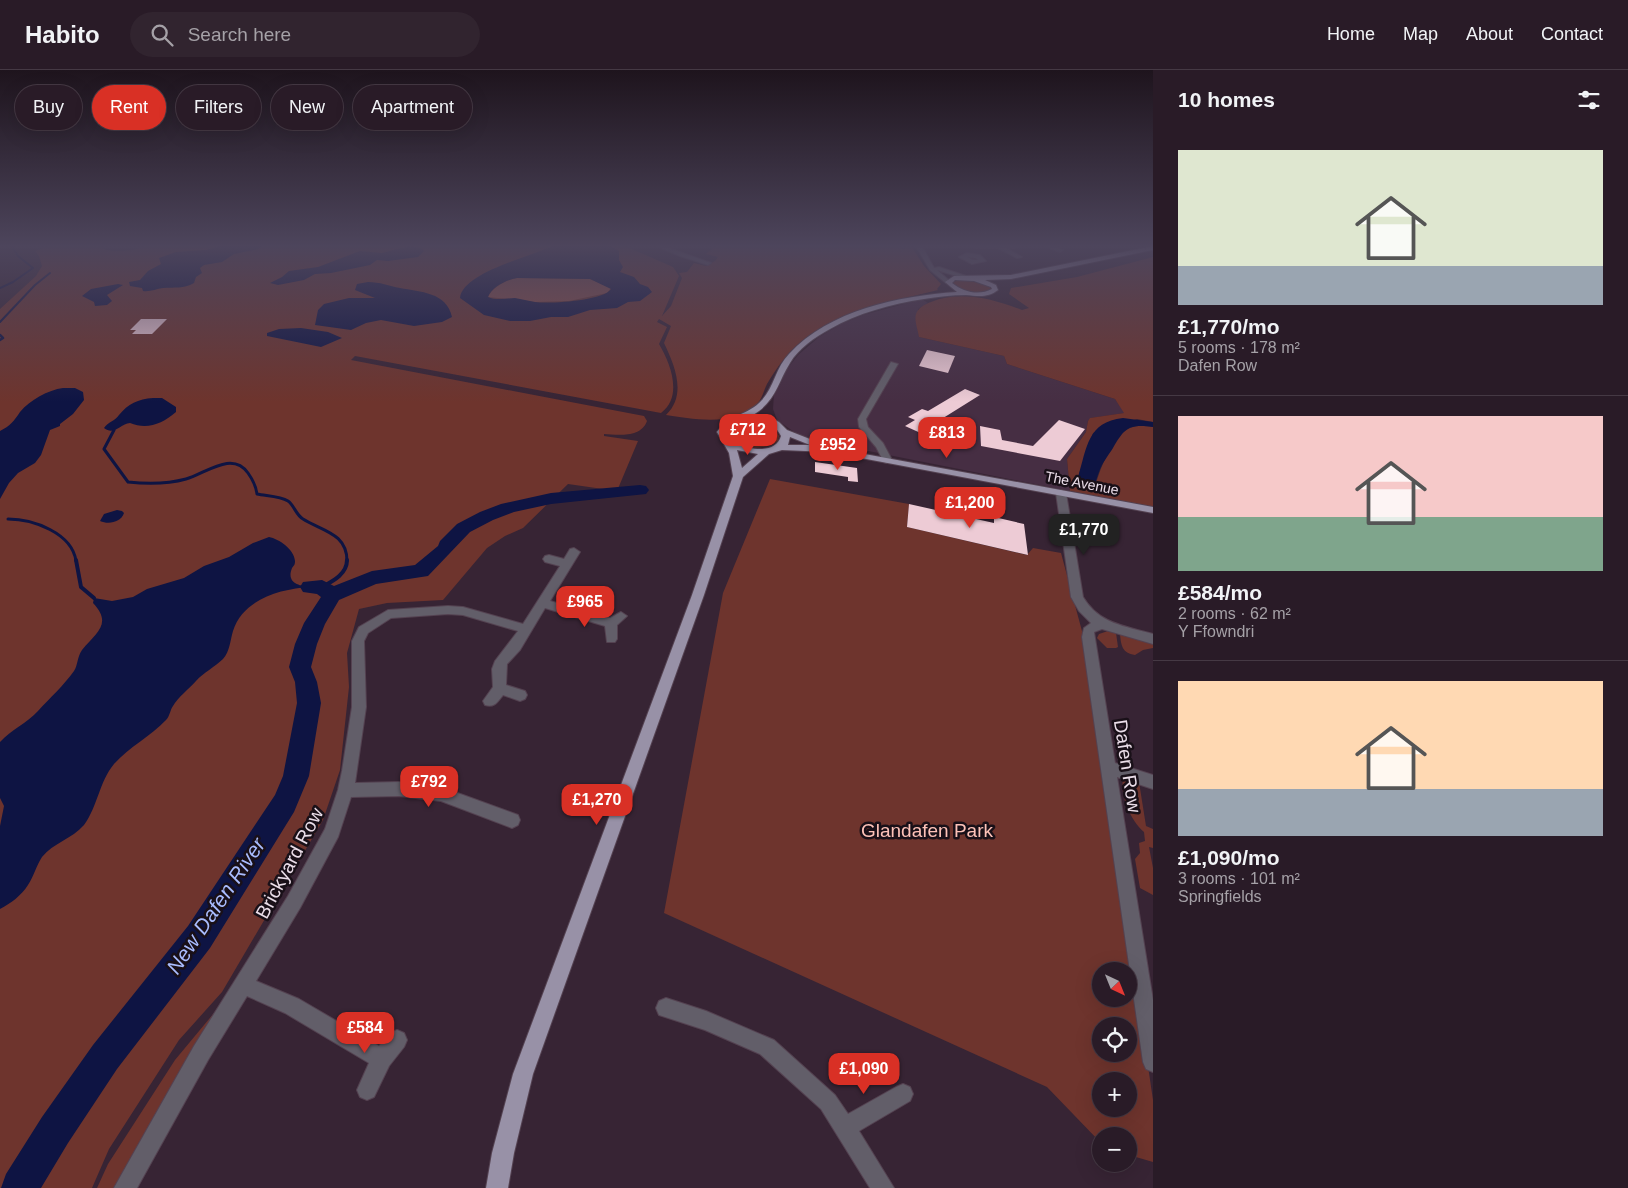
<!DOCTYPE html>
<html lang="en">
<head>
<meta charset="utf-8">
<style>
	:root { --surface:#291b27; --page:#31242f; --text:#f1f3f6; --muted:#a5a1a7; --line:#453944; --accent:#d93025 }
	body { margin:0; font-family:Helvetica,sans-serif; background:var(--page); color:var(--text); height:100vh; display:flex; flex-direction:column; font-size:19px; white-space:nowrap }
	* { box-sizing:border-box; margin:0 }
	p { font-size:16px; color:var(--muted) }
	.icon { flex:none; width:28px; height:28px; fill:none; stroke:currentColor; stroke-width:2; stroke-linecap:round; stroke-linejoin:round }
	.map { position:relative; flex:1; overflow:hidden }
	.panel { display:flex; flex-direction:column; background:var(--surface); width:475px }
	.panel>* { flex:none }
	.guide { position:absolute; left:15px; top:15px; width:475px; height:45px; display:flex; gap:10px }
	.needle { width:32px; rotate:137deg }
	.buttons { position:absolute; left:1092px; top:892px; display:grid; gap:10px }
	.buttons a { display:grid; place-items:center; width:45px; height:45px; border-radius:50%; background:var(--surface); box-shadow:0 5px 20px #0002,0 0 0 1px var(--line); font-size:25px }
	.price { position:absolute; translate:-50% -42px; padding:0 11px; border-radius:10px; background:var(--accent); color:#fff; font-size:16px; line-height:32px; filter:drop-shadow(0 1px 2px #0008) }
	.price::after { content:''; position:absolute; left:50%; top:30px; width:15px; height:11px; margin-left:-8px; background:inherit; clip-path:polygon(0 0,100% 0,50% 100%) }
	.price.selected { background:#222; color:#fff }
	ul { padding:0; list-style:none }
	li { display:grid; align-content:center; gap:10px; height:265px; padding:0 25px }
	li+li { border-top:1px solid var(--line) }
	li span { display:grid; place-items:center; height:155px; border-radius:0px; color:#555 }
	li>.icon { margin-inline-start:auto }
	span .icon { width:90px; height:90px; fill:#fffc; stroke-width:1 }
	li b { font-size:21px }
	h2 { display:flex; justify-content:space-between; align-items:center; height:60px; padding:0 25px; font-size:21px }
	.chip { padding:0 18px; border-radius:22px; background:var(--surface); box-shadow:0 5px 20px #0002,0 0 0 1px var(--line); font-size:18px; line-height:45px }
	.chip.selected { background:var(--accent); color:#fff }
	header { display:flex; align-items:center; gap:30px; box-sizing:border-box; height:70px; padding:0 25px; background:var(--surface); border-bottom:1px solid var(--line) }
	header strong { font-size:24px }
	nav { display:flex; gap:28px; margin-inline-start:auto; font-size:18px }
	.search { width:350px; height:45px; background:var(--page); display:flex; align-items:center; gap:12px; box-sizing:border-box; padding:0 18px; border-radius:28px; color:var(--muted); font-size:19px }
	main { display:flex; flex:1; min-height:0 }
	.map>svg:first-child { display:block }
	.built { fill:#462e43 }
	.green { fill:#6e342d; fill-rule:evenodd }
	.forest { fill:#904f46 }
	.water { fill:#0e1443; fill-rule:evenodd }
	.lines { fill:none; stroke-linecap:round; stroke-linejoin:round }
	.stream-far3 { stroke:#0e1443; stroke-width:2 }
	.stream-far2 { stroke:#0e1443; stroke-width:2.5 }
	.stream-far1 { stroke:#0e1443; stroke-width:3 }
	.stream { stroke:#0e1443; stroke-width:4 }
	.river { fill:#0e1443; fill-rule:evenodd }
	.building { fill:#edcbd5 }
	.minor-casing { stroke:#544251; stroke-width:2 }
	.major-casing { stroke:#544251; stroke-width:2 }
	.minor { fill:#625e69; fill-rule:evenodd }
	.major { fill:#9891a7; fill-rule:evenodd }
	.labels { text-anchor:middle; stroke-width:5; stroke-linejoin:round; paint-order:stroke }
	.far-street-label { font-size:14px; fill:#ebdee9; stroke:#191018 }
	.near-street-label { font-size:19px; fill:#ebdee9; stroke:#191018 }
	.near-park-label { font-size:19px; fill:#fec2b8; stroke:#191018 }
	.near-water-label { font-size:21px; font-style:italic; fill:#a9bcfe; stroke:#191018 }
</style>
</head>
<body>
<header>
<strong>Habito</strong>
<div class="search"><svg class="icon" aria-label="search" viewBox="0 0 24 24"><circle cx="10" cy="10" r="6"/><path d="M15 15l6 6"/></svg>Search here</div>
<nav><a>Home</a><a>Map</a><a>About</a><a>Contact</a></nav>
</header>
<main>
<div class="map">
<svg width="1153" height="1118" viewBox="0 0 1153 1118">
	<rect width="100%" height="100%" fill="#372434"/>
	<!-- built -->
	<path class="built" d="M922 229 928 233 918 239 919 267 1004 286 1007 294 1115 329 1125 343 1091 348 1088 351 1086 362 1067 389 1070 421 818 371 797 364 777 350 773 339 774 324 787 299 798 285 819 267 841 254 863 245Z"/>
	<!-- green -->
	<g class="green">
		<path d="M50 176H100C107 185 134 180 146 177L142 176H625L673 197 679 206 662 246 671 236 682 208 679 203 687 202 694 193 706 196 715 191 718 187 706 184 715 176H897V178L905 179V176L910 179 912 177 924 196 941 214 937 219 938 220 934 221C890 232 840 241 803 270 788 282 777 297 767 314 764 320 762 329 757 334 736 357 692 349 666 345 687 325 675 296 664 273L671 256 659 249 657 252 667 257 659 274C671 294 683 327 661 343L355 286 351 290 644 346 647 351C641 368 618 365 604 364V366L638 371 617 421 568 414 523 458 505 466 487 478 443 530 387 533 359 539 347 583 349 617 340 700 323 750 222 922 179 970 109 1079 92 1118H0V239L36 206 42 196 39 186 35 181Z"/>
		<path d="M1153 187V352L1137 349 1093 363 1078 407 1096 414C1100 398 1114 364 1130 358 1137 355 1146 356 1153 357V437L1070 421 1067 389 1086 362 1088 351 1090 348 1124 343 1115 329 1007 294 1004 286 919 267C918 260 914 250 916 244 918 238 925 234 931 232 961 220 993 229 1022 240L1029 238 1009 224 1011 218 1077 207Z"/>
		<path d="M965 209 990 215 992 220C977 224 966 222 952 215V212Z"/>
		<path d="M746 351C759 351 773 353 779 366L778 371C765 382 731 380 729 361L732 355Z"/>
		<path d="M770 409 909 434 907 457 1027 485 1033 478 1061 483 1086 576 1153 1030V1092L1129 1085V1066H1101V1073L1047 1017 664 843 723 523ZM1101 901H1129V929H1101ZM1101 956H1129V984H1101ZM1101 1011H1129V1039H1101Z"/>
		<path d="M1108 561 1116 563 1118 577 1116 578H1107L1097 568 1099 564Z"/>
		<path d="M1120 564 1153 573V578L1143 580 1135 585C1122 583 1121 575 1120 564Z"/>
		<path d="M1123 709 1139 712 1146 756 1153 759V778L1149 777 1153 798V825L1140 818 1135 789 1140 783 1139 773 1145 771 1144 762C1131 751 1120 726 1123 709Z"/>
		<path d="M277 845 116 1118H97L108 1094 175 990 214 943Z"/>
	</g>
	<!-- forest -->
	<path class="forest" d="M517 208 590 209 611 218 607 223 569 231 535 232 488 227C493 217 506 210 517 208Z"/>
	<!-- water -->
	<g class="water">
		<path d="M219 176H263L258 179 234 184 222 192 204 195 200 198 202 203 196 207 194 213C183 219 175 217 163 218 156 219 150 222 143 221L142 218 130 216 129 212 140 210 148 201 161 194 159 188 176 182 206 180Z"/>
		<path d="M409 176 421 178 424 181 418 187 388 191 377 190 370 195 331 203 315 204 304 210 278 215 270 213 282 207 289 201 318 197 360 181 382 183Z"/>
		<path d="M552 176H611L619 181V190L623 197 620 202 634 207 640 214 648 217 652 222 640 231 628 232 617 238 590 240 568 247H551L530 251H510L484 245 460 228C463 202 531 187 552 176ZM517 208 590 209 611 219C603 231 549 234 535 232 528 231 522 229 515 228 506 228 497 231 488 227 492 217 506 210 517 208Z"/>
		<path d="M368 212C380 212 389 216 400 218 420 222 447 222 452 247L442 252 414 256 381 250 366 253 351 260 315 255 318 240 324 234 349 228H375L355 220 357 214Z"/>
		<path d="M118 214 123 215 107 225 112 231 107 235 95 236 94 232 82 226 91 219Z"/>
		<path d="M301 258 328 262 342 268 321 277 267 266V263L279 259Z"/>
		<path d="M63 318H75L83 322 84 330 73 344 60 354V356L50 360 41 385 35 393 18 403 9 413 0 429V361C10 356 14 351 20 342 30 330 48 320 63 318Z"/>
		<path d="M153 328H162L176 337V342C162 354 147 360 130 353 120 354 114 366 104 358 108 352 115 351 119 345 128 334 138 329 153 328Z"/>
		<path d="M1123 348 1153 352V357C1128 354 1125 358 1113 378 1108 386 1102 393 1099 402 1096 409 1097 413 1090 418L1079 414 1078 407C1087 378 1087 352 1123 348Z"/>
		<path d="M117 440 122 441 124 443C121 452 109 455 100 451L104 444Z"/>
		<path d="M269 467C279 469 294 479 295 491 295 495 294 495 292 498 286 513 299 516 310 517 280 519 243 529 233 561 230 571 230 581 223 589 215 597 204 602 196 611 189 619 178 627 173 636 170 640 170 646 166 650 151 666 129 677 114 694 99 712 98 736 84 755 72 769 53 773 42 787 36 796 34 806 28 815 21 826 11 833 0 839V756L4 736 0 728V672C11 660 27 653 38 641 50 628 64 615 74 601 78 595 77 587 82 580 96 563 113 554 93 533L94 528 112 531 133 527 147 519 184 508 204 496 229 487 253 473Z"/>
	</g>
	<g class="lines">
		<!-- stream-far3 -->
		<g class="stream-far3">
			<path d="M0 218 13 212 33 198 18 186 12 176"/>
			<path d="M0 252 35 215 50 203"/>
		</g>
		<!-- stream-far2 -->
		<path class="stream-far2" d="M0 265 3 268 0 270"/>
		<!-- stream-far1 -->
		<g class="stream-far1">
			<path d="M114 360 104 379 128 412C146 414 168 414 186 409 205 404 232 380 248 403 253 410 256 416 257 424 266 426 280 426 288 431 294 435 296 445 303 449 322 461 347 463 347 491"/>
			<path d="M8 449C33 449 72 463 76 491"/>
		</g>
		<!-- stream -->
		<g class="stream">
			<path d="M76 490 81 517 94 528"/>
			<path d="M322 517C333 511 347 504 347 490"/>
		</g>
		<!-- river -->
		<path class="river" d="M640 415 646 416 649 420 646 424 551 434 514 442 493 450 470 462 428 506 376 514 339 530 325 554 317 574 311 597 317 612 321 633 309 706 294 742 210 878 117 999 68 1073 41 1118H1L6 1104 42 1047 93 975 188 856 275 725 283 706 297 633 295 612 289 597 295 574 304 553 321 527 317 524 303 522 300 517 303 512 322 510 334 516 372 501 415 495 438 476 440 471 457 454 480 442 501 434 551 423Z"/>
	</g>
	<!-- building -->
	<g class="building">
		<path d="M141 249H167L152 264H132L136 260H130Z"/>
		<path d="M927 280 955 286 948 303 919 296Z"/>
		<path d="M965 319 980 325 940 350 946 352 925 365 905 356 915 350 908 347 922 339 928 341Z"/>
		<path d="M1059 350 1085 359 1060 391 981 376 980 356 1000 360 1002 370 1033 376Z"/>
		<path d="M815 392 857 398 858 412 848 411V407L815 402Z"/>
		<path d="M909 434 994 453V447L1024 454 1028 485 907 457Z"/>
	</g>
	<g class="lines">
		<!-- minor casing -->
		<g class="minor-casing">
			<g id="minor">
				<path d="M656 176H663L711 193 708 195 680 186Z"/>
				<path d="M916 176H922L934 198 939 197 972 208 969 210 937 200 951 212 946 213 930 200Z"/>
				<path d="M972 176H1018L1015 178H1006L1022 187 1017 188 998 178H975Z"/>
				<path d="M1044 176H1051L1063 180 1060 182Z"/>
				<path d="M967 183 980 185 986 191 972 194 959 187ZM967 187 976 188 978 190H973Z"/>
				<path d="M891 292 898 294 866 349 868 357 883 373 892 390 887 393 884 392 876 377 859 357 858 349Z"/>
				<path d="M1061 420 1066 423 1083 527C1099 554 1125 556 1153 564V574L1102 559 1094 562 1115 693 1153 705V719L1117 707 1153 930V1002L1146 999 1143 992 1082 567 1084 558 1091 553 1079 541 1071 527 1056 423Z"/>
				<path d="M574 478 580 482 550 531 610 548 621 542 627 546 617 555V569L615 572H607L605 556 545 538 520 580 507 594 506 615 525 621 527 625 525 629 520 631 503 625C498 631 495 638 485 635L483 631 493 617 492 599 495 591 518 561 463 545 448 544 391 548 368 563 364 571 366 637 355 713 399 712 441 717 518 745 520 750 518 755 512 758 441 731 399 726 351 727 338 767 300 838 256 911 299 929 379 976 390 963 397 960 404 963 407 970 404 977 389 996 374 1027 367 1030 360 1027 357 1020 369 993 285 943 247 926 208 990 137 1118H114L194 976 288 826 325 759 338 720 342 701 352 637V571L359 557 388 540 448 536 463 537 523 554 560 496 545 492 543 489 545 486 549 485 564 489 570 479Z"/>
				<path d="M666 928 706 941 774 970 835 1025 848 1044 896 1017 903 1014 910 1017 913 1024 910 1031 859 1061 894 1118H870L821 1039 760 984 705 960 659 945 656 938 659 931Z"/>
			</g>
		</g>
		<!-- major casing -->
		<g class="major-casing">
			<path id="major" d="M1153 176V180L1011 209 985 210 996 215 998 220C988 228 978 226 966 225 952 225 937 227 924 229 891 234 858 243 830 259 815 267 798 279 790 293 777 314 776 331 753 345L771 348 779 352 787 360 820 373 821 376 1153 437V443L829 382 782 380 769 384 743 407 704 525 533 1004 514 1083 508 1118H486L492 1083 513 1004 692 525 733 406 729 383 717 362C730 343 748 346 762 330 774 317 776 297 789 284 830 240 898 226 957 222L945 212 954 206 1011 205ZM955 210 974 211 991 217 992 219C979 226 963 222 952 213ZM751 350C764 351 775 354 781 366 775 388 734 379 725 362L730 355ZM790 367 810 375H788ZM737 380 758 384 742 398Z"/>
		</g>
		<!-- minor -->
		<use href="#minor" class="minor"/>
		<!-- major -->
		<use href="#major" class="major"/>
	</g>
	<!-- sky -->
	<linearGradient id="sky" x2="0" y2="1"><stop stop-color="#1e141d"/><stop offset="0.53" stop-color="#4d455c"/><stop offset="1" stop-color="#4d455c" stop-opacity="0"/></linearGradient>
	<rect width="1153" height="332" fill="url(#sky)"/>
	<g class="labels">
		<!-- far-street labels -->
		<g class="far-street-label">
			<text transform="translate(1082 413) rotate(11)" y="5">The Avenue</text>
		</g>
		<!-- near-street labels -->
		<g class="near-street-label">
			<text transform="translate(1128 696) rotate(81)" y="7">Dafen Row</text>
			<text transform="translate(289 793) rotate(-62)" y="7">Brickyard Row</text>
		</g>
		<!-- near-park labels -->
		<g class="near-park-label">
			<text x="927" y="767">Glandafen Park</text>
		</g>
		<!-- near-water labels -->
		<g class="near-water-label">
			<text transform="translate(216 836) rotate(-56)" y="7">New Dafen River</text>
		</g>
	</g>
</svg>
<div class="buttons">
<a><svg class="needle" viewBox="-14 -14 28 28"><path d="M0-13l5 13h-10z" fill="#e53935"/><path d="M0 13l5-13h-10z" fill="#a5a1a7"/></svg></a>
<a><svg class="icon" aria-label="locate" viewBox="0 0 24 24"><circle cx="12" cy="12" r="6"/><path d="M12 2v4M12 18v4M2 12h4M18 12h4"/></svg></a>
<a>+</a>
<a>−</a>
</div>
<b class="price" style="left:748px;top:386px">£712</b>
<b class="price" style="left:947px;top:389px">£813</b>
<b class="price" style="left:838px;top:401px">£952</b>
<b class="price" style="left:970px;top:459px">£1,200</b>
<b class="price selected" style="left:1084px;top:486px">£1,770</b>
<b class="price" style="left:585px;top:558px">£965</b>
<b class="price" style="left:429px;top:738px">£792</b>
<b class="price" style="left:597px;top:756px">£1,270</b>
<b class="price" style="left:365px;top:984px">£584</b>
<b class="price" style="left:864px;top:1025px">£1,090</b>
<div class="guide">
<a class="chip">Buy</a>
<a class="chip selected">Rent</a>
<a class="chip">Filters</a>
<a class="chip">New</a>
<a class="chip">Apartment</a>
</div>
</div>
<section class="panel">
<h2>10 homes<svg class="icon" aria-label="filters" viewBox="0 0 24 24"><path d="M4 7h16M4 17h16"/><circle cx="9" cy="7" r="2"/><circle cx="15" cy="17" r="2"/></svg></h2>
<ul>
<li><span style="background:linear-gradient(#dfe7d0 75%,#9aa5b1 0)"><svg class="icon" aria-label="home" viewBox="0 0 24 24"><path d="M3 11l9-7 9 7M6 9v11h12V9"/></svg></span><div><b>£1,770/mo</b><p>5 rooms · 178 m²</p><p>Dafen Row</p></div></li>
<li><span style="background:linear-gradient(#f6c9c9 65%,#7fa58c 0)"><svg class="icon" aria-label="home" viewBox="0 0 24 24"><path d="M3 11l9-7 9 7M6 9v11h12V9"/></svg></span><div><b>£584/mo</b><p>2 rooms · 62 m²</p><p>Y Ffowndri</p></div></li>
<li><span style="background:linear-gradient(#ffd9b3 70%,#9aa5b1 0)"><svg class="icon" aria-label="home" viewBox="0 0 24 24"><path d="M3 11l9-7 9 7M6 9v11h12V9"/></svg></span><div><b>£1,090/mo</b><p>3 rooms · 101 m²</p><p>Springfields</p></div></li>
</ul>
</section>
</main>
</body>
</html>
